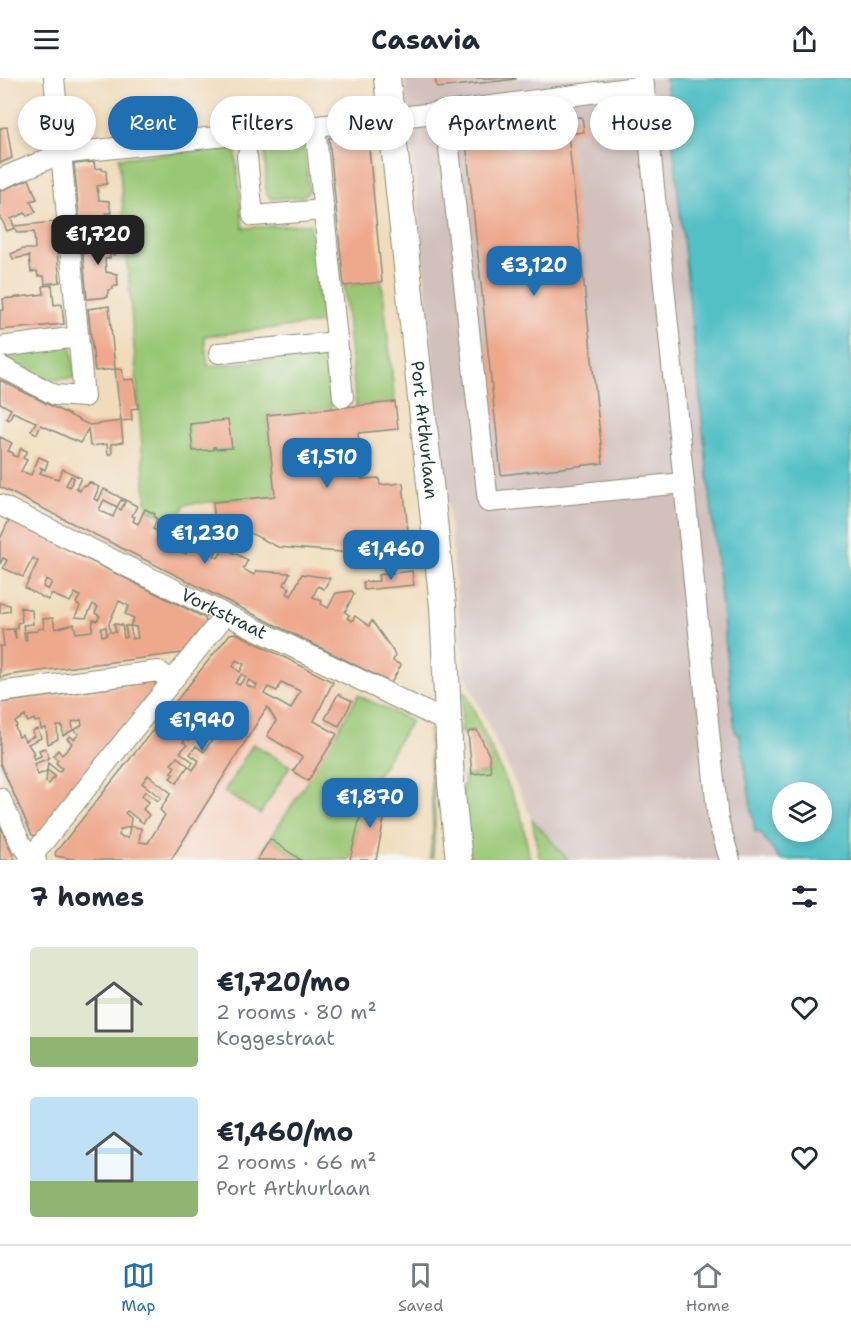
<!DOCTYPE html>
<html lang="en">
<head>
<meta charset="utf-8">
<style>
	:root { --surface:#fff; --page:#f6f6f7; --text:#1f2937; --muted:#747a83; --line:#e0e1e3; --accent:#1f6fb2 }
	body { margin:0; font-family:"Shantell Sans",sans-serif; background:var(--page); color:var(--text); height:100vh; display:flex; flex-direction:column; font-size:22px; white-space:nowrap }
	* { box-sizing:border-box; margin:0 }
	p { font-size:20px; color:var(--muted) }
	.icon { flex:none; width:33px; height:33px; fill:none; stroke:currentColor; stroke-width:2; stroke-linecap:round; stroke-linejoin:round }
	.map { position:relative; height:782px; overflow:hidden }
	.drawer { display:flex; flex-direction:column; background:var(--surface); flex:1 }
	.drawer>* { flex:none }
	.hud { position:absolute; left:18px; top:18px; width:816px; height:54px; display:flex; gap:12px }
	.tools { position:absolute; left:772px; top:704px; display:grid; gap:12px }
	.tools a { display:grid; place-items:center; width:60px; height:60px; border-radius:50%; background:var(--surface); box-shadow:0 3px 9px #0003; font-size:30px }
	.price { position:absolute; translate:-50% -51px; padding:0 14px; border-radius:12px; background:var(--accent); color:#fff; font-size:20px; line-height:39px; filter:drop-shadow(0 2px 3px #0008) }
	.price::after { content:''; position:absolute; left:50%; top:36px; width:18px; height:14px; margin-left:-9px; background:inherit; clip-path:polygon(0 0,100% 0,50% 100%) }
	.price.active { background:#222; color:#fff }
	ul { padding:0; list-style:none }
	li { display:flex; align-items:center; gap:18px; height:150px; padding:0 30px }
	li span { display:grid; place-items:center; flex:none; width:168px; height:120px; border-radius:6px; color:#555 }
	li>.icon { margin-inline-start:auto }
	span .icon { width:72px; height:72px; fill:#fffc; stroke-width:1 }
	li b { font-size:26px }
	h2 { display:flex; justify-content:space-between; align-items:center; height:72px; padding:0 30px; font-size:26px }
	.pill { padding:0 21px; border-radius:27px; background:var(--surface); box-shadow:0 3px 9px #0003; font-size:21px; line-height:54px }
	.pill.active { background:var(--accent); color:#fff }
	header { display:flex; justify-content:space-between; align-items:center; height:78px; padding:0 30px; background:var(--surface); font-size:27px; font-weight:700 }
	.tabs { display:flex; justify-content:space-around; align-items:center; height:84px; border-top:2px solid var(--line); background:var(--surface); font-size:16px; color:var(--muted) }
	.tabs a { display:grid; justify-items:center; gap:3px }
	.tabs .active { color:var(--accent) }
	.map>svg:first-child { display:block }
	.built { fill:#f5d3c1 }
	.industrial { fill:#d1c0bc }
	.green { fill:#9ac774; stroke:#5c8254; stroke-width:1.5 }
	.water { fill:#52c0c6; stroke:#387e7d; stroke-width:1.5; fill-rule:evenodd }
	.building { fill:#eea98d; fill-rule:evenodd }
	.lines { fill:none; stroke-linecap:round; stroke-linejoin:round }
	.minor-casing { stroke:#888c78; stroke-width:22 }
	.major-casing { stroke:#888c78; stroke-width:28 }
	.minor { stroke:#fff; stroke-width:20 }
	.major { stroke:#fff; stroke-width:26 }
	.labels { text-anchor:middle; stroke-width:4.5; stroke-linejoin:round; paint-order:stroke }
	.street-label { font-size:18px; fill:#1f3d34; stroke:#f6f6f2 }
</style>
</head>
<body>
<header><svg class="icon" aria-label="menu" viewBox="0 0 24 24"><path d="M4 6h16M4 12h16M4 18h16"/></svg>Casavia<svg class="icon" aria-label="share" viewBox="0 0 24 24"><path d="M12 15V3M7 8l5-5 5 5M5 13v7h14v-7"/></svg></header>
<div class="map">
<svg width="851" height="782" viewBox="0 0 851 782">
	<rect width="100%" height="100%" fill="#f6f6f2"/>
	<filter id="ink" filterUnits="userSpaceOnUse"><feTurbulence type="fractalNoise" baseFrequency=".0167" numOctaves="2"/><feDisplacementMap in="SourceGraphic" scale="12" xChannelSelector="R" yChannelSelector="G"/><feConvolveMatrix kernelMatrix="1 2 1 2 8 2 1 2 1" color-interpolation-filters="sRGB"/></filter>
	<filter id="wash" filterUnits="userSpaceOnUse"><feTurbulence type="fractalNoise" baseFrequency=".008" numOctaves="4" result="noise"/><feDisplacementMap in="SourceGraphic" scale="24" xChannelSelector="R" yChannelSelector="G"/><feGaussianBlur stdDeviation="1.35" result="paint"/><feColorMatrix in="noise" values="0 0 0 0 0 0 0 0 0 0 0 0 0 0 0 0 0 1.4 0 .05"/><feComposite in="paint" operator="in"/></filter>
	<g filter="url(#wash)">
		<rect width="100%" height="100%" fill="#f0dcbb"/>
		<!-- built -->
		<path class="built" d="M333 604 358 617 337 656 257 782H137L246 607 314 643Z"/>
		<!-- industrial -->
		<path class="industrial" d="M405 0H666L735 654 740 658 755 754 759 753 780 782H568L532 741 465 597Z"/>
		<!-- green -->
		<g class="green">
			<path d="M303 61 309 113 302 119 271 121 266 114 265 66Z"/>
			<path d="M235 69 243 150 310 146 322 245 204 258 208 288 324 277 331 331 267 337 275 418 188 426 184 428 178 445 147 431 119 80Z"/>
			<path d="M382 204 395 324 356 328 344 208Z"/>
			<path d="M71 266 75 300 48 302 0 279V274Z"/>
			<path d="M464 611 521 736 530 782H470L461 708 465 707 464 698 491 694 489 677 477 653 460 655Z"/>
			<path d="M358 617 411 643 365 717 350 782H301L270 761 257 782C291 727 328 674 358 617Z"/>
			<path d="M429 652 435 742 433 780 430 779 433 751Z"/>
			<path d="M253 666 290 688 260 736 224 714Z"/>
			<path d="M532 741 568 782H540Z"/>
		</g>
		<!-- water -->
		<path class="water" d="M666 0H851V782H780L759 753 755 754 740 658 735 654ZM783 714H822V753H783Z"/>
		<g id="blocks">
			<!-- building -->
			<g class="building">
				<path d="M435 0H516V1L437 10Z"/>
				<path d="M582 39 584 54 568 56 603 385 501 397 465 54 567 43V40Z"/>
				<path d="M7 49 12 80 0 85V50Z"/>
				<path d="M363 56 368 60 382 204 344 208 329 60Z"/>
				<path d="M94 84 95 91 102 90V92L106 93 107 106 97 108 99 122 109 123 111 135H106V138L100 139 101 146 80 148 74 86Z"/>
				<path d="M29 101 37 121 30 123 36 134 27 138 25 135 11 141 14 148 54 144 60 204 45 206 44 198H38L37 193 31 194 29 178 13 181 11 176 23 171H35L34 154 17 155 15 150 7 153 1 140 0 141V113Z"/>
				<path d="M102 156 103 164 114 165 115 177 110 176V180L105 181 106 194 117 196 118 208H113V211L108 212V219L87 221 81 158Z"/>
				<path d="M52 207 54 227 62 226 64 246 0 252V232H4L3 221 44 216 43 208Z"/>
				<path d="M109 228 115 291 95 293 88 231Z"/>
				<path d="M115 291H122L124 302 134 301 138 330 131 331 132 342 121 343 123 364 111 366 112 376H108L107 366 90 368 88 351 80 365 41 347 37 356 31 353 36 344 13 334 9 342 6 340 11 331 0 325V302L89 347 121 343Z"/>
				<path d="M395 324 398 351 358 355 362 401 379 400 380 407 403 405 411 483 358 488 354 475 278 469 214 437 213 424 275 418 267 337Z"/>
				<path d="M228 342 232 370 215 371V369H213V372L193 373 190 346Z"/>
				<path d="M0 359 12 365 8 373 13 375 12 377 17 379 21 370 27 373 23 380 27 382 21 393 31 397 39 379 48 383 45 392 40 389 42 392 40 395 58 401 63 391 81 400 76 410 80 413 83 407 87 408 89 404 99 409 94 421 98 423 104 411 137 428 132 438 135 439 133 443 138 446 145 431 155 436 154 439 157 441 153 451 162 455 168 443 190 453 192 438 198 439 200 458 196 456 193 462 187 459 182 474 186 476 189 470H193L207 477 213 465 219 468 214 478 218 480 224 470 248 482 243 491 254 497 256 493 290 495 284 507 290 510 287 515 291 518 302 496 330 500 324 511 318 508 313 519 322 523 321 526 328 530 336 515 352 513 354 516 345 534 349 537 347 540 352 543 355 538 369 548 372 543 393 573 395 578 393 583 401 587 391 605 0 409ZM71 398 74 400 70 409 66 407ZM104 422 117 429 121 422 125 424 121 432 117 430 113 439 99 432Z"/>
				<path d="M9 442 205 540 206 545 182 575 9 597 0 600V568H4L2 552 13 551 16 561 15 551 17 550V545L22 544 20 529 32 532 33 546 23 547 25 562H27L26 554 38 553V551L44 550 43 541 53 540 55 551 74 546 76 555 92 553 93 542 97 543 100 538 95 535 98 529 93 526 86 540 75 539 80 528 76 525 80 518 75 515 70 524 51 516 48 522 25 510 38 483 33 480 23 499 3 490 7 482 3 480 0 486V461ZM46 501 52 504 48 512 43 509ZM119 523 129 528 125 536 134 540 130 548 136 549 138 560 133 561 130 548H125L127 559 124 560 122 547 114 546 116 554H110L109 545ZM106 549 107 557 102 558 101 550Z"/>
				<path d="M412 493 414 507 364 512 363 504 379 503 378 497Z"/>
				<path d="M0 525 10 527V533L0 535Z"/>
				<path d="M236 555 333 604 314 643 337 656 308 703 293 693 302 679 267 658 276 643 267 629 171 782H79L56 778 55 775 208 583 230 556ZM236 582 244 586 240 594 233 588ZM242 596 246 599 239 607 235 605ZM249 602 257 607 255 611 246 607ZM281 604 300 613 291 631 264 616 268 609 277 613ZM209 638 221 648 204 674 196 668 190 676 199 683 193 692 188 688 177 705 170 700 174 696 171 694 175 689 171 686 177 679 190 689 193 684 180 674 187 667 183 664 186 660 189 662 193 658 200 645 205 639 207 641ZM148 697 171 715 160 732 165 737 148 765 139 764 141 750 130 748 128 760 119 758 120 752 130 748 131 740 125 735 127 733 143 745 149 737 143 731 149 724 142 718 145 713 158 723 161 720 142 705Z"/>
				<path d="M154 604 156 608 36 758 32 757 0 685V625ZM25 638 28 644 34 641 35 644 40 643 41 651 46 650 48 666 58 661 57 648H62L63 658 73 652 72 644 81 642 82 647 74 652 79 656 74 661 70 658 67 661 72 665 69 670 62 677 58 672 53 678 58 682 56 685 62 690 59 694 48 685 47 692 55 698 49 706 46 704 47 693 38 697 34 686 49 680 45 670 39 672 41 678 34 681 32 676 34 675 28 666 41 660 38 651 32 653 34 658 25 663 22 657 19 659 15 649 17 648 15 644Z"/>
				<path d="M338 616 352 623 339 648 325 641Z"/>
				<path d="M477 652 489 677 491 694 472 696 468 654Z"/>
				<path d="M365 717 388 721 376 782H350Z"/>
				<path d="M0 747 4 757 15 782H0Z"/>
				<path d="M270 761 301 782H257Z"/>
			</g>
		</g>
	</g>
	<g filter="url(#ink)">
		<use href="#blocks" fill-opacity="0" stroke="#888c78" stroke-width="1.5"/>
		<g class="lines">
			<!-- minor casing -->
			<g class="minor-casing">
				<g id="minor">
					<path d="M643 0 718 742 730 782"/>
					<path d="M445 34 488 424 684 405"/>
					<path d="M315 48 343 319"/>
					<path d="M247 78 253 138 324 132"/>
					<path d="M0 101 60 76 445 34 644 8"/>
					<path d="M0 269 78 259"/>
					<path d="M219 275 337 264"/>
					<path d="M0 288 55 317 84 319 54 0"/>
					<path id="s1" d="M0 427 449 645"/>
					<path d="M0 614 158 593 172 603"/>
					<path d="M0 720 21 766 36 782"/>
					<path d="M29 782 225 537"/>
				</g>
			</g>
			<!-- major casing -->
			<g class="major-casing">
				<g id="major">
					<path id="s2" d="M387 0 443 528 451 706 459 782"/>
				</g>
			</g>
			<!-- minor -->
			<use href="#minor" class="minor"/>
			<!-- major -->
			<use href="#major" class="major"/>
		</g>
	</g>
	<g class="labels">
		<!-- street labels -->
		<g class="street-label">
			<text dy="6" stroke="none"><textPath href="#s2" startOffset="354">Port Arthurlaan</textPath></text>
			<text dy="6" stroke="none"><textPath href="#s1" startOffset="249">Vorkstraat</textPath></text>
		</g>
	</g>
</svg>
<div class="tools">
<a><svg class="icon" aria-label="layers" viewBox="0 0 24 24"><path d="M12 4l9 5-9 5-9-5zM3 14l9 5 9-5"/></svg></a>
</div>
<b class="price active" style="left:98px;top:188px">€1,720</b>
<b class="price" style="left:534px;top:219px">€3,120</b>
<b class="price" style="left:327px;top:411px">€1,510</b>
<b class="price" style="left:205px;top:487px">€1,230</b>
<b class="price" style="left:391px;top:503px">€1,460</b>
<b class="price" style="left:202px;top:674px">€1,940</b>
<b class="price" style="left:370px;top:751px">€1,870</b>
<div class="hud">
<a class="pill">Buy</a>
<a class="pill active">Rent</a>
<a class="pill">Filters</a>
<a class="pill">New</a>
<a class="pill">Apartment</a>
<a class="pill">House</a>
</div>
</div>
<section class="drawer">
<h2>7 homes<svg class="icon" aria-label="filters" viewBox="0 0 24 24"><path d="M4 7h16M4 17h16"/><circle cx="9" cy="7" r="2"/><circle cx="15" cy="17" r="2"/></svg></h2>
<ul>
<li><span style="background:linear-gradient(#dfe7d0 75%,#8fb573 0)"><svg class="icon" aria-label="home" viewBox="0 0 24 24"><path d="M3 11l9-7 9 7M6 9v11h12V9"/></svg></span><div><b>€1,720/mo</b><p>2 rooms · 80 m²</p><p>Koggestraat</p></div><svg class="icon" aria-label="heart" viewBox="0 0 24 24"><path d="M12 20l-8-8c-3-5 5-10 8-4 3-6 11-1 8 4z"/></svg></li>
<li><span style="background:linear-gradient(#bfe0f5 70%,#8fb573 0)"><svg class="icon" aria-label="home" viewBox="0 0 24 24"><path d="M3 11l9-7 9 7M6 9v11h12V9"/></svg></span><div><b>€1,460/mo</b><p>2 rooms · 66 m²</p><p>Port Arthurlaan</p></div><svg class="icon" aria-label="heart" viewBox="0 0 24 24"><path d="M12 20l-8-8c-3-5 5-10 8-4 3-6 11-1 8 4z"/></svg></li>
</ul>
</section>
<nav class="tabs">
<a class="active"><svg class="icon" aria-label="map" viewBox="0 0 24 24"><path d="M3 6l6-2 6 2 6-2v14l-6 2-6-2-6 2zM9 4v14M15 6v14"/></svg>Map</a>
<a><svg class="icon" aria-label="saved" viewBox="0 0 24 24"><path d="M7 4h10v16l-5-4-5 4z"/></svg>Saved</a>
<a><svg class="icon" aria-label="home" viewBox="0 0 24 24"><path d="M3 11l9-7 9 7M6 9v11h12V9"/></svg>Home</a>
</nav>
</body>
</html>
